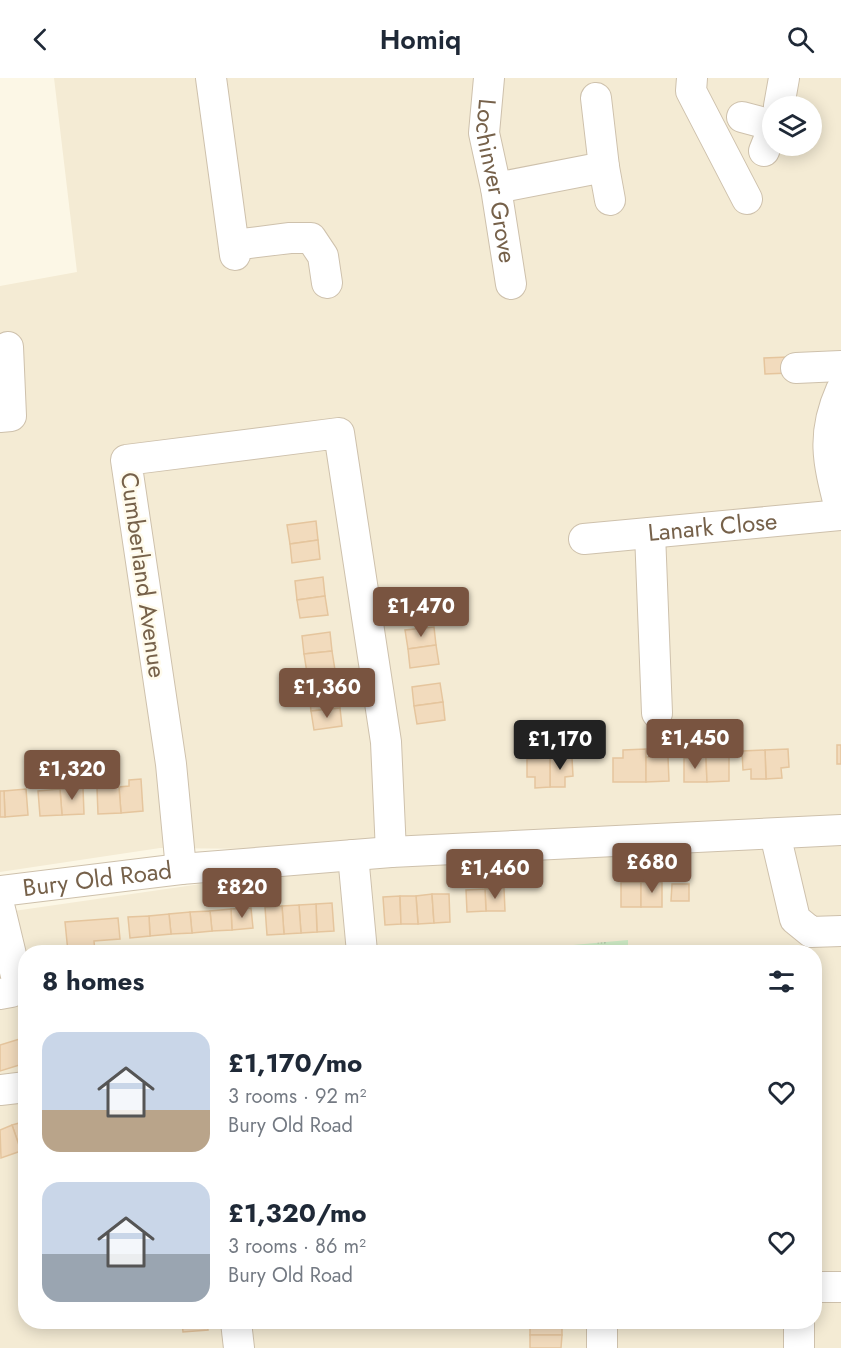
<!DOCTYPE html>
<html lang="en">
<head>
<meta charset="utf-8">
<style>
	:root { --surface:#fff; --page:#f2f2f3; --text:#1f2937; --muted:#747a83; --accent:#795440 }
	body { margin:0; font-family:Jost,sans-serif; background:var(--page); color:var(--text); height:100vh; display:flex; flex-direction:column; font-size:22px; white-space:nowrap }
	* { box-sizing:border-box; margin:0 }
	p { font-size:20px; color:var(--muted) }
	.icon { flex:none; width:33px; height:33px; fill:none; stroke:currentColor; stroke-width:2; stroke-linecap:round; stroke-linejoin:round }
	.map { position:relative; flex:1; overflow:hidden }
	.side { position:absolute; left:18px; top:867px; width:804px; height:384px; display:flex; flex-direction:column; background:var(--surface); border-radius:24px; box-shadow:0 3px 15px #0003 }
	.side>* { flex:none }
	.controls { position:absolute; left:762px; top:18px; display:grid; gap:12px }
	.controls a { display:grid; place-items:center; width:60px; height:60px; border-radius:50%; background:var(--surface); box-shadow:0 3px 15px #0003; font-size:30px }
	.price { position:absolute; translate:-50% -51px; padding:0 14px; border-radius:6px; background:var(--accent); color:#fff; font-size:20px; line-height:39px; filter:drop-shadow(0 2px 3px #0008) }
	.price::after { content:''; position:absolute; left:50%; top:36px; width:18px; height:14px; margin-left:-9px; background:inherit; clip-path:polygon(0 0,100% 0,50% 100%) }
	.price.current { background:#222; color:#fff }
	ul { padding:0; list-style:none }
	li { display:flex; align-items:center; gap:18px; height:150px; padding:0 24px }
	li span { display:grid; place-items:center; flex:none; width:168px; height:120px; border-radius:18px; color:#555 }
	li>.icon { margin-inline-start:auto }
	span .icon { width:72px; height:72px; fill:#fffc; stroke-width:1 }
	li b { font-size:26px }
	h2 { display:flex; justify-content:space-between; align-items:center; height:72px; padding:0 24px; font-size:26px }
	header { display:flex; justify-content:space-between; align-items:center; height:78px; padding:0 24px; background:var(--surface); font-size:27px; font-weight:600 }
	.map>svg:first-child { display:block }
	.residential { fill:#f4ebd4; fill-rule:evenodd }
	.grass { fill:url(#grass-tufts) }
	.building { fill:#f2dbbd; stroke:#e5c59d; stroke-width:1.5 }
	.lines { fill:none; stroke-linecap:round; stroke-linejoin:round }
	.minor-casing { stroke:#cec1ac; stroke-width:32 }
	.minor { stroke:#fff; stroke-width:30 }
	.labels { text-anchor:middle; stroke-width:5; stroke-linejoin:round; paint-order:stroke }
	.street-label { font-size:24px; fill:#76614a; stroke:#fffbec }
</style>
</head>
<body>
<header><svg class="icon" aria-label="back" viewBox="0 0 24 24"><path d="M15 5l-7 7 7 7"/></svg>Homiq<svg class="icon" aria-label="search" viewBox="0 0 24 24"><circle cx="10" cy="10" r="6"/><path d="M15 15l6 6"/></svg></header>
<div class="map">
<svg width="841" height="1270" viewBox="0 0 841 1270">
	<defs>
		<pattern id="grass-tufts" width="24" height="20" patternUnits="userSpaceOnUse" patternTransform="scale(1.5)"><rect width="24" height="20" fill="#cdeac4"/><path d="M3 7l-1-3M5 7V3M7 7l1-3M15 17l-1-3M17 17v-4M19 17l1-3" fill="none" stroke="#abc1a1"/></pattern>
	</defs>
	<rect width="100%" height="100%" fill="#fcf7e6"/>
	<!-- residential -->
	<g class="residential">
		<path d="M54 0H841V743L348 772 160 770 0 794V208L77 194ZM772 28H812V68H772Z"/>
		<path d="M841 762V1270H0V835L345 785ZM26 874H814V1244H26Z"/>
	</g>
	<!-- grass -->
	<path class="grass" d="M628 862V874H529V871Z"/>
	<!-- building -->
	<g class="building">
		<path d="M788 279 789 295 765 296 764 280Z"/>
		<path d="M316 443 318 462 290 466 287 447Z"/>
		<path d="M318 462 320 481 292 485 290 466Z"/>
		<path d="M323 499 325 518 297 522 295 503Z"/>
		<path d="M325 518 328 537 300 540 297 522Z"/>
		<path d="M434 549 436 567 408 571 405 552Z"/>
		<path d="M330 554 332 573 304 576 302 558Z"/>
		<path d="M436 567 439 586 410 590 408 571Z"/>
		<path d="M332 573 335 592 307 595 304 576Z"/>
		<path d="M440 605 443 624 414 628 412 609Z"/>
		<path d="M337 611 340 630 311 633 309 615Z"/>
		<path d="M443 624 445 642 417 646 414 628Z"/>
		<path d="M340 630 342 648 314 652 311 633Z"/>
		<rect x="837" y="667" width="4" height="19"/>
		<path d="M646 671V704H613V680H623V672Z"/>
		<path d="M788 671 789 689 781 690 782 700 766 701 765 672Z"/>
		<path d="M765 672 766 701H751V691L743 692 742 673Z"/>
		<path d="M646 679H668L669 703 646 704Z"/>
		<path d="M706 679 707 704H684V680Z"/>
		<path d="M706 679H729V703L707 704Z"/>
		<path d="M550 680H572L573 698 565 699V709H550Z"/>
		<path d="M550 680V709L535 710V699H527V681Z"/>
		<path d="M141 701 143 733 121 735 119 709 129 708V702Z"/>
		<path d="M119 709 121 735 98 736 97 710Z"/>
		<path d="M83 710 84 736 62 737 60 711Z"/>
		<path d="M26 711 28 737 5 739 4 713Z"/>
		<path d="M60 711 62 737 40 738 38 713Z"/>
		<path d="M0 713H4L5 739H0Z"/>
		<rect x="621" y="804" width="20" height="25"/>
		<rect x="641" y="804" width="21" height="25"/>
		<path d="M672 806H689V823H671Z"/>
		<path d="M504 810 505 833H486L485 811Z"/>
		<path d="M485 811 486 833 467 834 466 812Z"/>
		<path d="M432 816 434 845 418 846 416 818Z"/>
		<path d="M432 816H449L450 844 434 845Z"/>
		<path d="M400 818 401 846 385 847 383 819Z"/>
		<path d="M400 818H416L418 846H401Z"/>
		<path d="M332 825 334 853 317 854 316 826Z"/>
		<path d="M316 826 317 854 301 855 299 827Z"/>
		<path d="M299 827 301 855 284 856 282 828Z"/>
		<path d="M282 828 284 856 267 857 265 829Z"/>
		<path d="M251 830 253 850 232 852 231 831Z"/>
		<path d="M231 831 232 852 212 853 210 833Z"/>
		<path d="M210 833 212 853 192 855 190 834Z"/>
		<path d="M190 834 192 855 171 856 169 836Z"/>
		<path d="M169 836 171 856 150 858 149 838Z"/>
		<path d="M149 838 150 858 130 860 128 839Z"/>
		<path d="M118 840 120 861 94 863 95 874H68L65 844Z"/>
		<path d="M26 959V985L0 993V967Z"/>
		<path d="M26 1043V1071L21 1073 12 1047Z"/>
		<path d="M12 1047 21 1073 1 1080 0 1052Z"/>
		<path d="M182 1244H207L208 1252 183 1254Z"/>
		<rect x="530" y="1244" width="32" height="13"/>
		<path d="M530 1257H562L561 1270H530Z"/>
	</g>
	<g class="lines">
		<!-- minor casing -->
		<g class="minor-casing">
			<g id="minor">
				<path d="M211 0 235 177"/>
				<path id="s1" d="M489 0 484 55 496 110 511 206"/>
				<path d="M692 0 691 13 747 121"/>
				<path d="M779 28 784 0"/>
				<path d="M742 39 772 47"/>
				<path d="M764 73 772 53"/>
				<path d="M604 89 610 122"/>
				<path d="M496 110 604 89 596 20"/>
				<path d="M234 167 290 160H311L323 178 327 205"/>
				<path d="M796 290 841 288"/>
				<path d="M841 312C820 359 829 387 841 435"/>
				<path d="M0 339 11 338 8 269"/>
				<path d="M650 455 657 635"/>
				<path id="s2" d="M584 461 841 437"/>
				<path d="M775 756 795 841 811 854 841 853"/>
				<path d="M353 777 362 874"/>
				<path d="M181 791 171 686 126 382 339 355 386 664 391 774"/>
				<path id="s3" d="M0 813 181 791 391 774 841 752"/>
				<path d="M0 831 18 906 11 914 0 916"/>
				<path d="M0 1012 26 1009"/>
				<path d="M814 1209H841"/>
				<path d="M236 1244 239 1270"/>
				<path d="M602 1270V1244"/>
				<path d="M799 1270V1244"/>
			</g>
		</g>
		<!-- minor -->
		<use href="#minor" class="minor"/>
	</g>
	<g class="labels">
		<!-- street labels -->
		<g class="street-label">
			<text dy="8" stroke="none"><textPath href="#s1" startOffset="104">Lochinver Grove</textPath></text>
			<text dy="8" stroke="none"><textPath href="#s2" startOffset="129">Lanark Close</textPath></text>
			<text transform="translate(143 497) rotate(82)" y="8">Cumberland Avenue</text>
			<text dy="8" stroke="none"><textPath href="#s3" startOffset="98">Bury Old Road</textPath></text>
		</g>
	</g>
</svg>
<div class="controls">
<a><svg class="icon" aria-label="layers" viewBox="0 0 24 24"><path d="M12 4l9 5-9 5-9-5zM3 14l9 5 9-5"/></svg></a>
</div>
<b class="price" style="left:421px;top:560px">£1,470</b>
<b class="price" style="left:327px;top:641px">£1,360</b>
<b class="price" style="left:695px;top:692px">£1,450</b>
<b class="price current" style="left:560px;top:693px">£1,170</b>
<b class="price" style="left:72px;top:723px">£1,320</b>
<b class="price" style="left:652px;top:816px">£680</b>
<b class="price" style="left:495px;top:822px">£1,460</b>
<b class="price" style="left:242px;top:841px">£820</b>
<section class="side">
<h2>8 homes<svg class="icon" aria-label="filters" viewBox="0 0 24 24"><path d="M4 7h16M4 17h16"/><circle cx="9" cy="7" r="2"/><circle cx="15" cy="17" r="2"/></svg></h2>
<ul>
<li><span style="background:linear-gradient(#c9d6e8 65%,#b9a48a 0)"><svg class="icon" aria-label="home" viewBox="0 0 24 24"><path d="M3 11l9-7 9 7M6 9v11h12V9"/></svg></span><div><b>£1,170/mo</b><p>3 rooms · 92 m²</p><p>Bury Old Road</p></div><svg class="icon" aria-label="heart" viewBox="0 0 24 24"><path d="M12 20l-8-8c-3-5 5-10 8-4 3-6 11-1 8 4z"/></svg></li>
<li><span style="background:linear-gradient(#c9d6e8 60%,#9aa5b1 0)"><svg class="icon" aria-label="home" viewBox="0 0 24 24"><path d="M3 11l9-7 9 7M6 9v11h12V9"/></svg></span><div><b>£1,320/mo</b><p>3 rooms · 86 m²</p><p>Bury Old Road</p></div><svg class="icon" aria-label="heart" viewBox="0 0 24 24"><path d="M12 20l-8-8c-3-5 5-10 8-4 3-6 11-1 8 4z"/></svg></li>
</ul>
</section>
</div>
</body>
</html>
